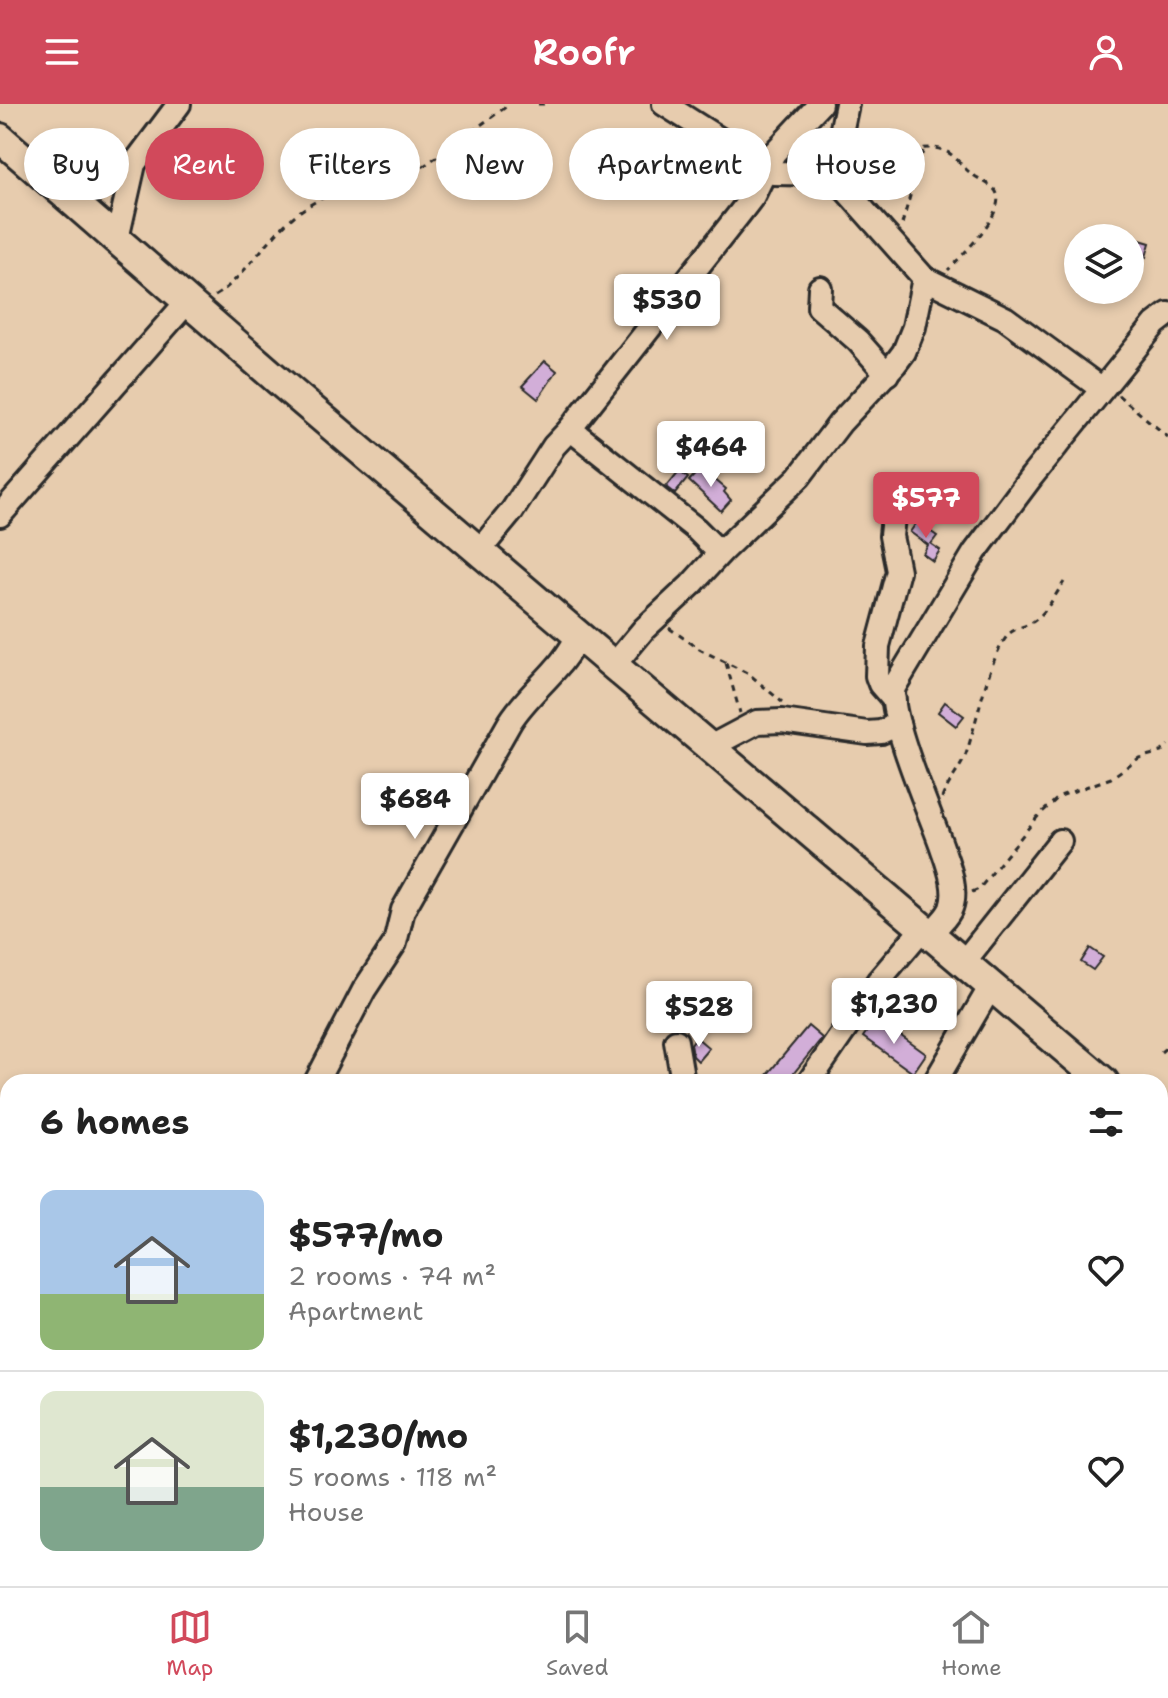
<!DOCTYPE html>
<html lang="en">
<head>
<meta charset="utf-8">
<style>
	:root { --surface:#fff; --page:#f2f2f2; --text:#222; --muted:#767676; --line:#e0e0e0; --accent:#d1495b }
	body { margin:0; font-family:"Shantell Sans",sans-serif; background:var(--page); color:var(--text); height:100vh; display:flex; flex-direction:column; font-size:30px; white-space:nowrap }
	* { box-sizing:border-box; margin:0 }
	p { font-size:26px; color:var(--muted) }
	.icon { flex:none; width:44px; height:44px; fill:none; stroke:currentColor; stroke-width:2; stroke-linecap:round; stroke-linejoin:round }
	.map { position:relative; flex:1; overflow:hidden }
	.side { position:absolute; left:0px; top:970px; width:1168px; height:512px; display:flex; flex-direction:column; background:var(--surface); border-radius:24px 24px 0 0; box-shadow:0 4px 12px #0003 }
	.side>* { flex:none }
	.top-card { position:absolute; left:24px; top:24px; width:1120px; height:72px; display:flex; gap:16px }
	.tools { position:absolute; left:1064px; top:120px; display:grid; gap:16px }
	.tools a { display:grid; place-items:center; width:80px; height:80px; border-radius:50%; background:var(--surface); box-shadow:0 4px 12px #0003; font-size:40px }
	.price { position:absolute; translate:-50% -68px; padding:0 18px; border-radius:8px; background:#fff; color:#222; font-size:26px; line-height:52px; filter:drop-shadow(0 2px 4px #0008) }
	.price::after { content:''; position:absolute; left:50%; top:48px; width:24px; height:18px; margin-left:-12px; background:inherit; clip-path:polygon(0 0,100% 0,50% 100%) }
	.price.selected { background:var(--accent); color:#fff }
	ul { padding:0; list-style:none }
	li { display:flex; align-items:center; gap:24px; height:200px; padding:0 40px }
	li+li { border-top:2px solid var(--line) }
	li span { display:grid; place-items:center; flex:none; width:224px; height:160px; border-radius:16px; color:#555 }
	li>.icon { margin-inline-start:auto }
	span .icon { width:96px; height:96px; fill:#fffc; stroke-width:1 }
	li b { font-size:34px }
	h2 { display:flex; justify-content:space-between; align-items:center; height:96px; padding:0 40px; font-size:34px }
	.pill { padding:0 28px; border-radius:36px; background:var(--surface); box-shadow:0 4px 12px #0003; font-size:28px; line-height:72px }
	.pill.selected { background:var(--accent); color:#fff }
	header { display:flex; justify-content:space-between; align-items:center; height:104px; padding:0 40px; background:var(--accent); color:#fff; font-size:36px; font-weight:600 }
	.tab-bar { display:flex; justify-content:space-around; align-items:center; height:112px; border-top:2px solid var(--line); background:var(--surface); font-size:22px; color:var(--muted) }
	.tab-bar a { display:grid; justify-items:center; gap:4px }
	.tab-bar .selected { color:var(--accent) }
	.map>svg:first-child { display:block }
	.building { fill:#d2aed8; stroke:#2b2b2b; stroke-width:2 }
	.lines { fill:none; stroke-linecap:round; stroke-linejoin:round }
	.minor-casing { stroke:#2b2b2b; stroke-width:28 }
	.major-casing { stroke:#2b2b2b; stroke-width:34 }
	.path { stroke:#2b2b2b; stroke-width:3; stroke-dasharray:6 6; stroke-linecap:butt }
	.minor { stroke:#e7ccae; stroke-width:22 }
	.major { stroke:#e7ccae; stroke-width:28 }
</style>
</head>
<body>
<header><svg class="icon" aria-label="menu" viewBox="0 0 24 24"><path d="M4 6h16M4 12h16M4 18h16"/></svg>Roofr<svg class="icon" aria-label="person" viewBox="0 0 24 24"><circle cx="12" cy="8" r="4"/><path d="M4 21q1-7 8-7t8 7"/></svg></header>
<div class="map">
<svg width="1168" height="1482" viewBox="0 0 1168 1482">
	<rect width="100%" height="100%" fill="#e7ccae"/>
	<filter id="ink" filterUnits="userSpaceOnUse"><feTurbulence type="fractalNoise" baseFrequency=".0125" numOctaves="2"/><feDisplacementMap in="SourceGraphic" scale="16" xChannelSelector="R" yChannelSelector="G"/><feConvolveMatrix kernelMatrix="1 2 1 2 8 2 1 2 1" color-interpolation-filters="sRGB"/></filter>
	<g filter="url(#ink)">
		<!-- building -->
		<g class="building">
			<path d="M1130 133 1150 139 1146 153 1130 148Z"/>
			<path d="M545 257 557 267 538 295 522 282Z"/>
			<path d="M701 364 726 385 724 388 731 396 721 407 689 377Z"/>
			<path d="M679 367 688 374 675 390 666 383Z"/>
			<path d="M917 418 937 432 931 440 940 446 933 457 923 450 928 441 910 428Z"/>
			<path d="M945 598 964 612 956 622 938 608Z"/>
			<path d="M1090 844 1103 853 1093 866 1081 858Z"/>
			<path d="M876 914 926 950 913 969 863 933Z"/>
			<path d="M808 922 822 934 794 969 795 970 789 978H761Z"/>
			<path d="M696 933 709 944 698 957 693 952 691 940Z"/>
		</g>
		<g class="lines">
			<!-- minor casing -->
			<g class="minor-casing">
				<g id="minor">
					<path d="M664 0 773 69 835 70"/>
					<path d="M117 135 134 60 179 0"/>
					<path d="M924 174 1005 214 1102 285"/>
					<path d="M820 184 819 203 858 237 887 270"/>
					<path d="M570 325 696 425 720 449"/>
					<path d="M894 403 891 432 898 467 878 542 877 572 880 580 894 596"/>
					<path d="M0 411 187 198"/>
					<path d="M479 447 512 407 554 342 570 325 740 109 753 92 774 49 820 0"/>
					<path d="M614 561 644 525 691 481 720 449 799 373 840 319 895 260 904 248 914 223 924 174 836 75V53L847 0"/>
					<path d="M710 643 757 618 782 617 867 629 881 628 898 620"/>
					<path d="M924 825 936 824C941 818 948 812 951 804 958 785 948 761 942 743 931 711 887 611 894 583L975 448 1032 372 1155 220 1168 210"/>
					<path d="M963 859 1060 737"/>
					<path d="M676 937 683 978"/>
					<path d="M316 978 364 886 395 839 403 806 510 618C530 586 563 566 578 531"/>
					<path d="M809 978 879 876 923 824"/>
					<path d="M935 978 991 882"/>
					<path d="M1160 1032 1168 1056"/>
					<path d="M0 1220 8 1213"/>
					<path d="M1162 1482 1168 1475"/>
				</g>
			</g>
			<!-- major casing -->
			<g class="major-casing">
				<g id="major">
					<path d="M0 34 280 278 1104 978"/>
					<path d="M1160 1025 1168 1032"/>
				</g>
			</g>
			<!-- path -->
			<g class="path">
				<path d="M538 0H548"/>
				<path d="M852 52C879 51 906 44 933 44 951 45 957 57 968 67 976 74 987 78 994 85 1012 104 961 152 948 166"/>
				<path d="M902 120 923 47"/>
				<path d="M215 192C245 173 269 131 299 108 321 92 359 77 385 70 397 67 409 68 421 64L510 0"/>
				<path d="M1118 291 1168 333"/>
				<path d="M669 524 701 546 749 570 782 598"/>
				<path d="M726 559 740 609"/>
				<path d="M942 694C948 678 960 666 966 650 977 618 988 557 1007 532 1013 524 1026 523 1034 517 1047 508 1055 491 1064 478"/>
				<path d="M972 788 979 785 1039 711 1060 692 1111 674 1139 654 1161 648 1168 641"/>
				<path d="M1161 948 1168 942"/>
				<path d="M733 1482 735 1474"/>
			</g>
			<!-- minor -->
			<use href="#minor" class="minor"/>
			<!-- major -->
			<use href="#major" class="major"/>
		</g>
	</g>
</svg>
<div class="tools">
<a><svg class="icon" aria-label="layers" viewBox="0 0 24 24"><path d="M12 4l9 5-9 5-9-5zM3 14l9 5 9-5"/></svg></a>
</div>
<b class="price" style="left:667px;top:238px">$530</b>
<b class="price" style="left:711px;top:385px">$464</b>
<b class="price selected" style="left:926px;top:436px">$577</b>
<b class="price" style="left:415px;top:737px">$684</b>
<b class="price" style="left:894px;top:942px">$1,230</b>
<b class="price" style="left:699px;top:945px">$528</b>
<div class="top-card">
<a class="pill">Buy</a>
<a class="pill selected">Rent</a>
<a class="pill">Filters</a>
<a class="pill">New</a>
<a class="pill">Apartment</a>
<a class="pill">House</a>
</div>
<section class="side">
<h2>6 homes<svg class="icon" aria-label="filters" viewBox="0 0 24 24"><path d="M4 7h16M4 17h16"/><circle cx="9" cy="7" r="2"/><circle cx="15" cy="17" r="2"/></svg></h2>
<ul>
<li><span style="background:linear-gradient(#a9c7e8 65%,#8fb573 0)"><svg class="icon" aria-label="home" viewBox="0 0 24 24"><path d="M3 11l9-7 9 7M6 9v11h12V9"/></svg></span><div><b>$577/mo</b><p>2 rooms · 74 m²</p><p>Apartment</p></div><svg class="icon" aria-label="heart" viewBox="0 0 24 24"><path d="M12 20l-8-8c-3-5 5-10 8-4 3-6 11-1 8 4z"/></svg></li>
<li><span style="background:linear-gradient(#dfe7d0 60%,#7fa58c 0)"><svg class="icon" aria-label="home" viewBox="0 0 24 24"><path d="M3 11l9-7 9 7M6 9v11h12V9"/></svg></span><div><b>$1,230/mo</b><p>5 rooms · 118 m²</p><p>House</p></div><svg class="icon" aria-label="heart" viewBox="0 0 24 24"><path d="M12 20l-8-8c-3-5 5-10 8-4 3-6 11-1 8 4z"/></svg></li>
</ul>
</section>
</div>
<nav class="tab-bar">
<a class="selected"><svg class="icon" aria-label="map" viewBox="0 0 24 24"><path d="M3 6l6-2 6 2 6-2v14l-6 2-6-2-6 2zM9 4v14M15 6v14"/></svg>Map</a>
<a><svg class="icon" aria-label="saved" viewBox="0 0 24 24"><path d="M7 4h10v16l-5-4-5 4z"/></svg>Saved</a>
<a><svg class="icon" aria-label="home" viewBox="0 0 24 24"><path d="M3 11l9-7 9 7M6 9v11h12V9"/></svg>Home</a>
</nav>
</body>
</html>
